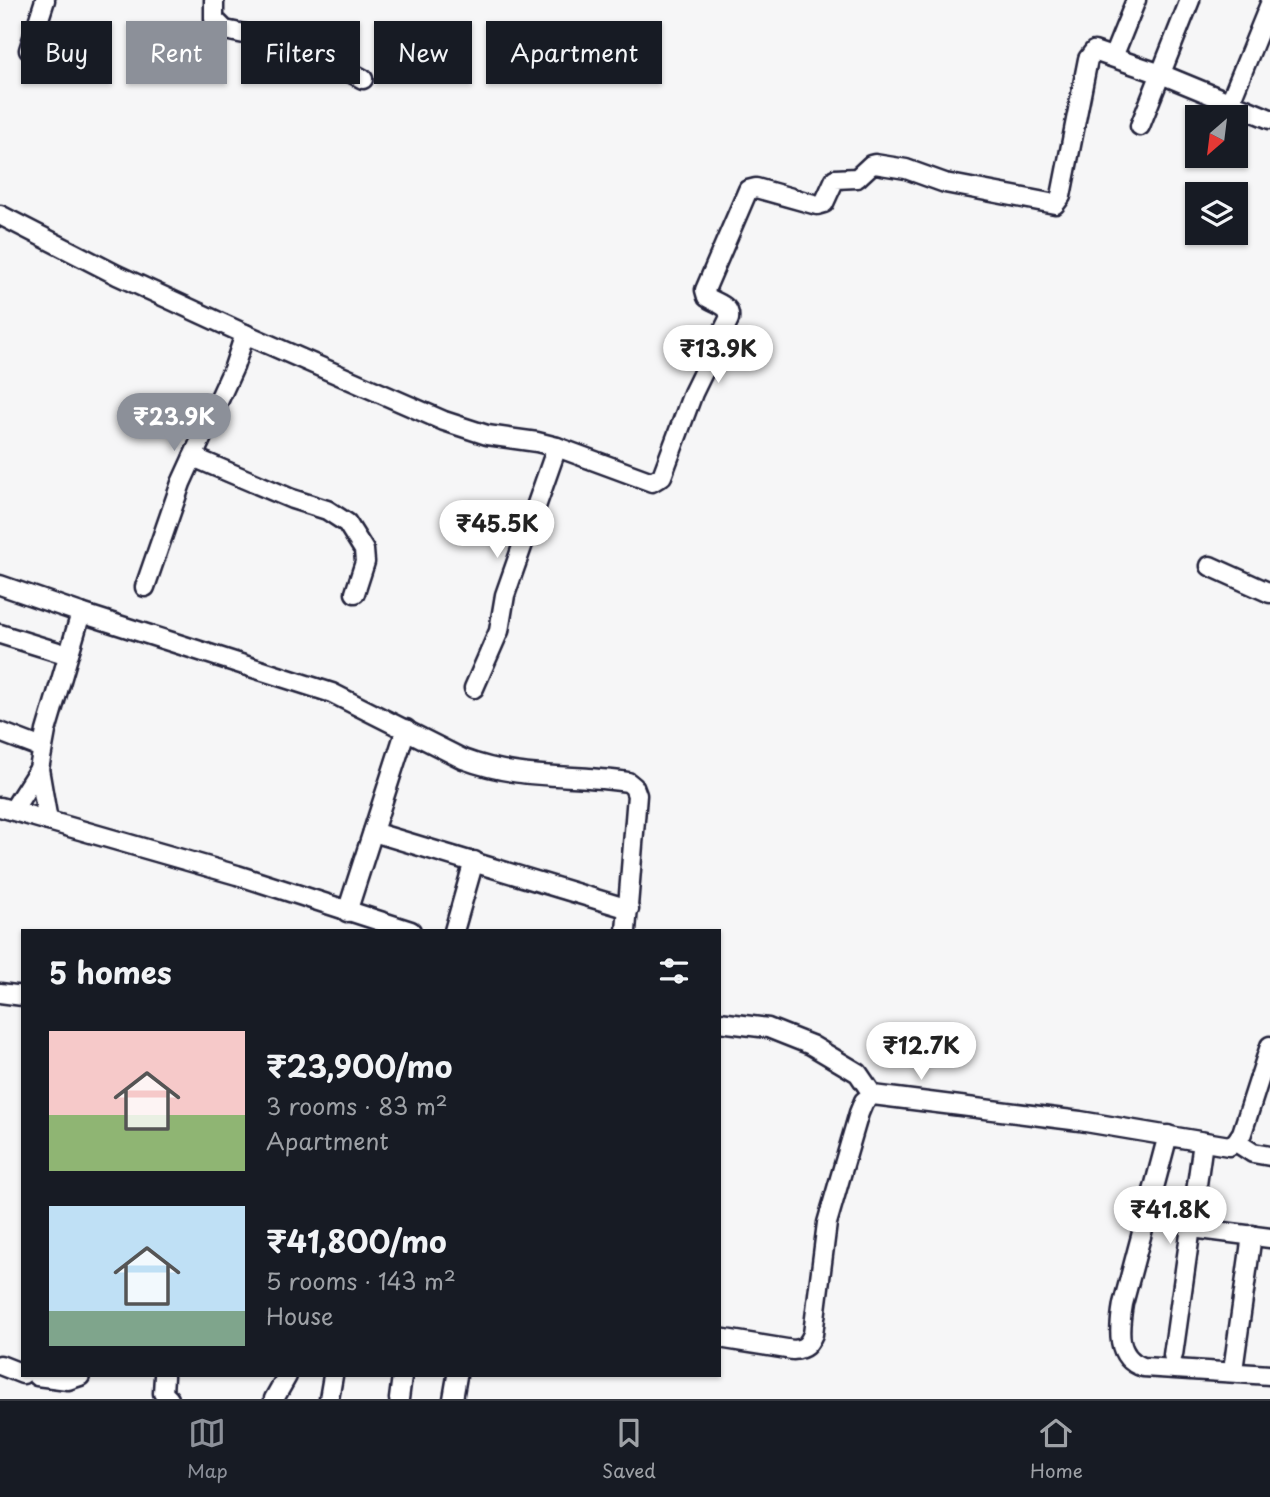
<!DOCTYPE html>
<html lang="en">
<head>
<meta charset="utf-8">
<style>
	:root { --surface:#171b24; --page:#242831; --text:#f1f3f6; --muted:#9ea1a6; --line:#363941; --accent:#8c9099 }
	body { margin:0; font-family:"Playpen Sans",sans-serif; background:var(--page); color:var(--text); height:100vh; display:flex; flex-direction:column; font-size:26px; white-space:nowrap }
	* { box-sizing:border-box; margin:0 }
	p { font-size:23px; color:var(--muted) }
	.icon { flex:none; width:38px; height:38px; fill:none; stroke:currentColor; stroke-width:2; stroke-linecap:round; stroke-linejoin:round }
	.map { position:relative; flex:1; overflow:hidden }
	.details { position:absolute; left:21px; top:929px; width:700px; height:448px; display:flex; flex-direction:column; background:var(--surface); border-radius:0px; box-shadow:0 2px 5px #0004 }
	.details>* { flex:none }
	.top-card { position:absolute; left:21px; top:21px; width:700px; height:63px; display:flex; gap:14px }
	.needle { width:46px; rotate:208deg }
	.fabs { position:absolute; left:1185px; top:105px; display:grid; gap:14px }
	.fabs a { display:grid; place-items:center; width:63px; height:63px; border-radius:0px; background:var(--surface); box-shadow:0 2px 5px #0004; font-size:35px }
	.price { position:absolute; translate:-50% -60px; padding:0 16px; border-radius:24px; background:#fff; color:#222; font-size:23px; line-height:46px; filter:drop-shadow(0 2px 4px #0008) }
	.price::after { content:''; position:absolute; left:50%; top:42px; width:21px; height:16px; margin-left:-10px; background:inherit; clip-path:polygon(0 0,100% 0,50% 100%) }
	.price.on { background:var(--accent); color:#fff }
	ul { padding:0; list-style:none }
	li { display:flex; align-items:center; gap:21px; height:175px; padding:0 28px }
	li span { display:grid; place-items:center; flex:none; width:196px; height:140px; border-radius:0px; color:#555 }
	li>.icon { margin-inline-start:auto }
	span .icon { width:84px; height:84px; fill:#fffc; stroke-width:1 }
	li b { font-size:30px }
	h2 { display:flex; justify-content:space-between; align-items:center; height:84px; padding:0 28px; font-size:30px }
	.tag { padding:0 24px; border-radius:0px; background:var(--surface); box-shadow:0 2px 5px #0004; font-size:24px; line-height:63px }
	.tag.on { background:var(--accent); color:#fff }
	.menu { display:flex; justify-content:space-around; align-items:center; height:98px; border-top:2px solid var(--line); background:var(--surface); font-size:19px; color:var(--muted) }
	.menu a { display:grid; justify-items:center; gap:4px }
	.menu .on { color:var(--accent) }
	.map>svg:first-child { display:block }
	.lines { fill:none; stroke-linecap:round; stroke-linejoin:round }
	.minor-casing { stroke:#22223b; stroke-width:23 }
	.minor { stroke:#fff; stroke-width:18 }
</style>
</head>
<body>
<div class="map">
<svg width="1270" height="1399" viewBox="0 0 1270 1399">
	<rect width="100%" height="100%" fill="#f6f6f7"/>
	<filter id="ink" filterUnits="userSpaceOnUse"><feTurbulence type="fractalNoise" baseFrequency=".0143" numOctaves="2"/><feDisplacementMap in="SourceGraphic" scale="14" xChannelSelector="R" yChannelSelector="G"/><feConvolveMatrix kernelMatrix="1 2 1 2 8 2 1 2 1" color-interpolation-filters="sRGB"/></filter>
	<g filter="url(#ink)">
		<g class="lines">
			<!-- minor casing -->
			<g class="minor-casing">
				<g id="minor">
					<path d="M214 0V19L225 30 298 45 363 79"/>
					<path d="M29 50 45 0"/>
					<path d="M1113 57 1136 0"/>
					<path d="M1224 117 1270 4"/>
					<path d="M1140 126 1190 0"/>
					<path d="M0 215 117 275 245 334 444 421 487 435 537 442 557 447 652 482 662 476 693 393 729 319C731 305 717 304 707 297L705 290 748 190 756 188 817 205 824 203 835 179 857 178 871 165 875 164 906 169 945 183 1055 204 1061 196 1088 59 1094 51 1161 74 1270 119"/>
					<path d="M193 457 292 499 327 510 347 523 364 550 365 562 355 593"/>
					<path d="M1210 566 1270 593"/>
					<path d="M0 585 81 613 332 693 463 759C522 781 568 773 628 782L634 787 637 795 626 931"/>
					<path d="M145 587 181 483 234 367 245 334"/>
					<path d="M0 634 68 655"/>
					<path d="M474 688 499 631 505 595 557 447"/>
					<path d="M0 732 42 748"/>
					<path d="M0 807 237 875 411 931"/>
					<path d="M13 810 39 769"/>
					<path d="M48 821 39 769 46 731 81 613"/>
					<path d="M373 832 629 909"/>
					<path d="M347 912 406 729"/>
					<path d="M454 931 474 861"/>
					<path d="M0 993 23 996"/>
					<path d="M719 1022 768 1028 811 1045 858 1073 873 1095"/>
					<path d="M1168 1135 1123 1304C1119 1328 1115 1358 1143 1367L1270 1375"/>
					<path d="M1236 1142 1253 1153 1270 1156"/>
					<path d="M1192 1228 1270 1238"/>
					<path d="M719 1338 793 1350C805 1349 808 1345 813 1334L827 1223 859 1113 864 1101 873 1095 1080 1121 1229 1146 1236 1142 1242 1133 1270 1046"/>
					<path d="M1173 1355 1203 1142"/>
					<path d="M1234 1363 1252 1235"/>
					<path d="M0 1365 23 1374"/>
					<path d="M37 1376 68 1380 80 1376"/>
					<path d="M164 1376 163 1393 169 1399"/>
					<path d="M274 1399 287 1376"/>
					<path d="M329 1399 333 1376"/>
					<path d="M399 1399 402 1376"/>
					<path d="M453 1399 457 1376"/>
				</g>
			</g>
			<!-- minor -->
			<use href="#minor" class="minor"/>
		</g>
	</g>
</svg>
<div class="fabs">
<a><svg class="needle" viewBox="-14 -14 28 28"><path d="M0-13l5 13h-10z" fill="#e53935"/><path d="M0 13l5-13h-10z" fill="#9ea1a6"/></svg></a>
<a><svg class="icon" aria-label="layers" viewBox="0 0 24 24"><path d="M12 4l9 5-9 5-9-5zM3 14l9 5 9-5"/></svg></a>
</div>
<b class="price" style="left:718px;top:385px">₹13.9K</b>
<b class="price on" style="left:174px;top:453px">₹23.9K</b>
<b class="price" style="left:497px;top:560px">₹45.5K</b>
<b class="price" style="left:921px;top:1082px">₹12.7K</b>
<b class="price" style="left:1170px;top:1246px">₹41.8K</b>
<div class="top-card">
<a class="tag">Buy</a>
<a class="tag on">Rent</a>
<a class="tag">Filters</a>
<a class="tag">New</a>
<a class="tag">Apartment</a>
</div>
<section class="details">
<h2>5 homes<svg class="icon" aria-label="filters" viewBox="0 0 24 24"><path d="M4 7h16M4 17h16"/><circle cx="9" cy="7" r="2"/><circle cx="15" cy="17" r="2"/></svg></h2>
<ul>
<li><span style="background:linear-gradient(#f6c9c9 60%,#8fb573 0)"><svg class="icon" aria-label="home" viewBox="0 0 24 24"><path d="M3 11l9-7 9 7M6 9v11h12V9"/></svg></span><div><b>₹23,900/mo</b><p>3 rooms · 83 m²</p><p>Apartment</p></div></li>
<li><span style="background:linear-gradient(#bfe0f5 75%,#7fa58c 0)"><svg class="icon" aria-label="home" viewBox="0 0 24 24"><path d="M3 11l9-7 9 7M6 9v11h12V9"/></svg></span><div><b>₹41,800/mo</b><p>5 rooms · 143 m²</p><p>House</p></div></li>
</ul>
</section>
</div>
<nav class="menu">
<a class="on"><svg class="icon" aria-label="map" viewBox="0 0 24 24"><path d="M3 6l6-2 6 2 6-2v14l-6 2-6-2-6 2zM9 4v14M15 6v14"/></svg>Map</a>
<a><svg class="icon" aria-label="saved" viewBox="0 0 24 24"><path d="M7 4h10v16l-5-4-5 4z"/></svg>Saved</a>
<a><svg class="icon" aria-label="home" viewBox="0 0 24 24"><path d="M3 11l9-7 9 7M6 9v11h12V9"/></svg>Home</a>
</nav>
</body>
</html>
